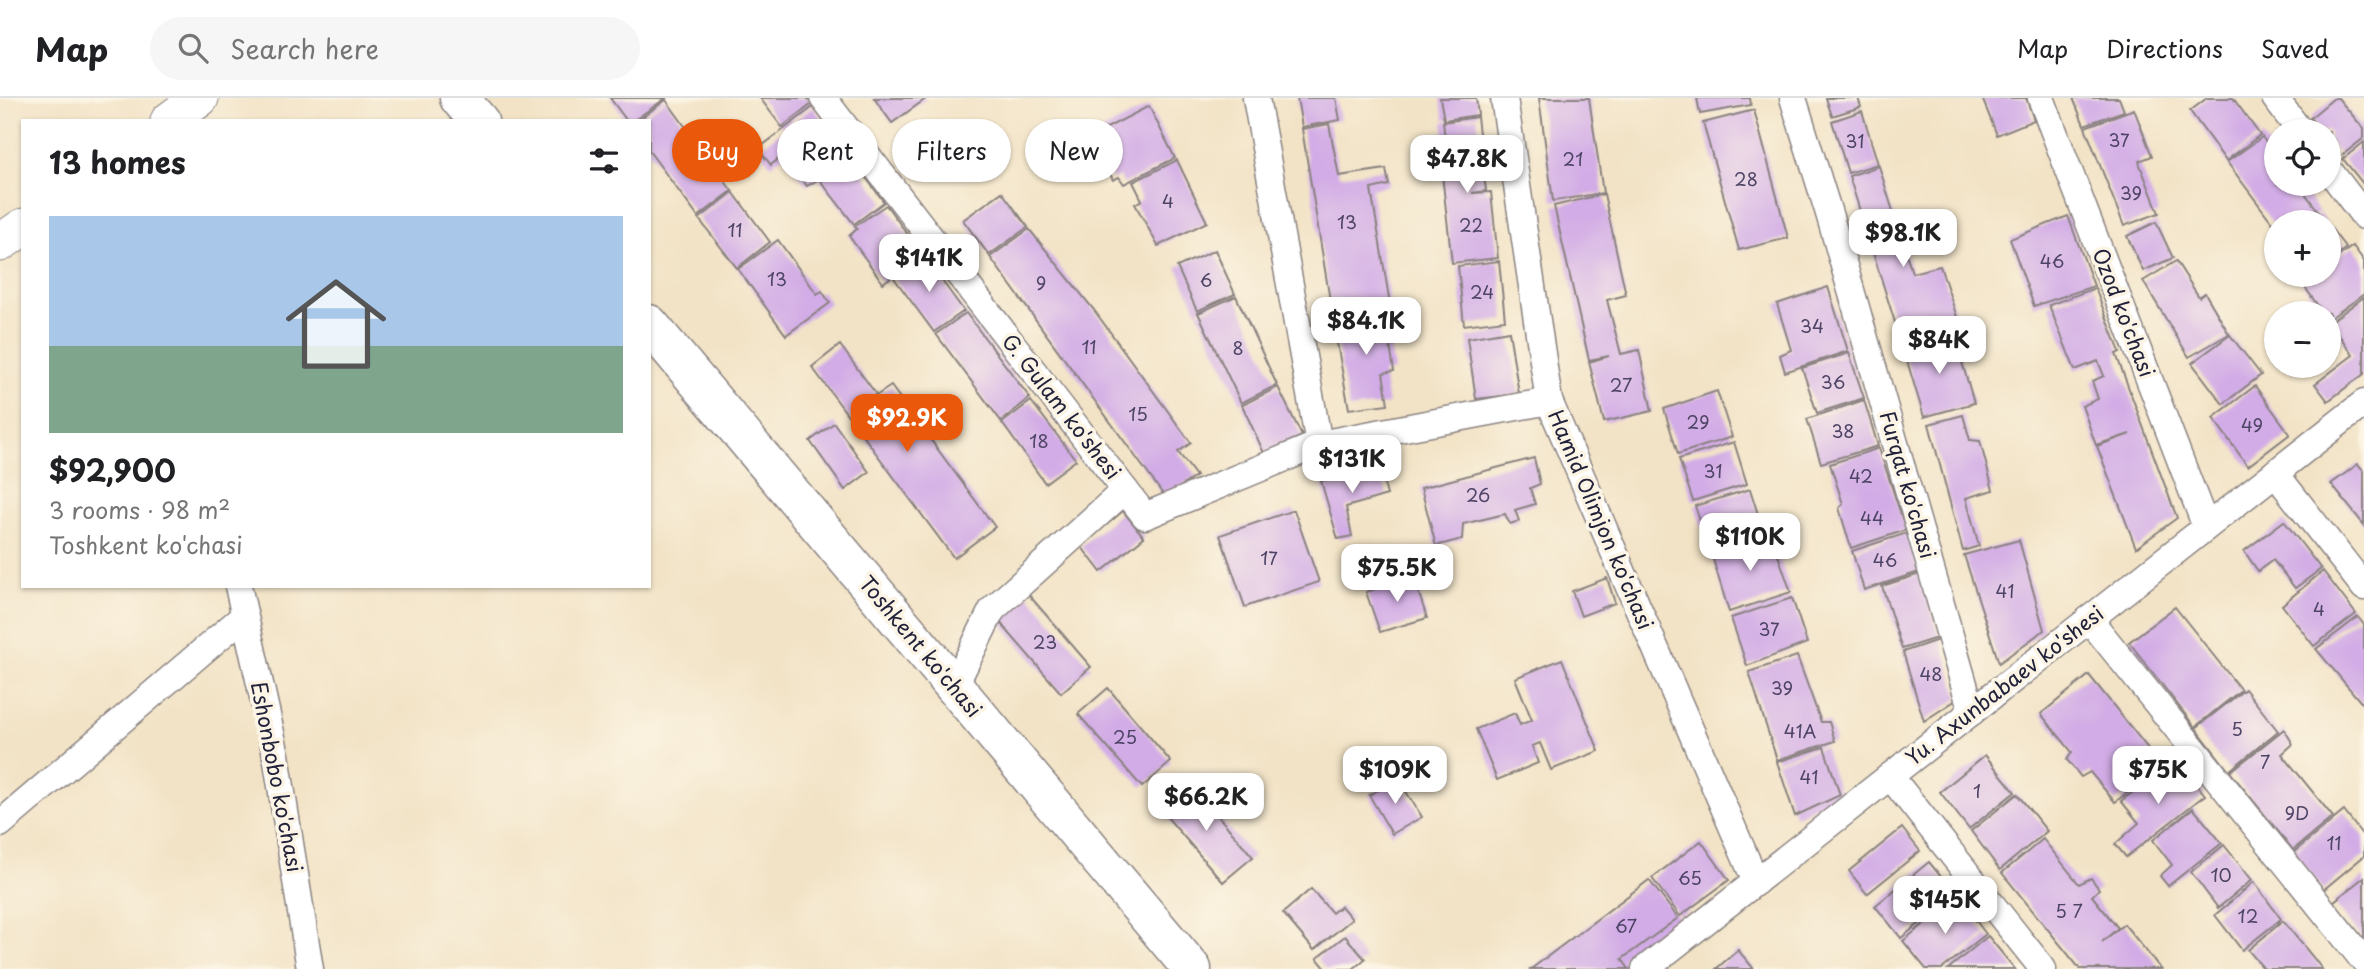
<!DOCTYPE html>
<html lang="en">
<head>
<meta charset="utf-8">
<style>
	:root { --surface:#fff; --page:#f6f6f6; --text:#202124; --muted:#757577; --line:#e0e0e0; --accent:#ea580c }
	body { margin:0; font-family:"Playpen Sans",sans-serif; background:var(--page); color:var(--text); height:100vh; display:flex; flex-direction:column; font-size:26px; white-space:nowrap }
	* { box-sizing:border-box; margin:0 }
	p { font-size:23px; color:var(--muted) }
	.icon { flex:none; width:38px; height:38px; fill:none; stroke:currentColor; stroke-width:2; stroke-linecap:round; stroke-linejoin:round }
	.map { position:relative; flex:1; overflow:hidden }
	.sheet { position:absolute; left:21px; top:21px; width:630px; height:469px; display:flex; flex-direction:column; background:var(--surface); border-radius:0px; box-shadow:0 2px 5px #0004 }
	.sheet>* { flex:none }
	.hud { position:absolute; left:672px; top:21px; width:665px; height:63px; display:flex; gap:14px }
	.controls { position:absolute; left:2264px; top:21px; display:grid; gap:14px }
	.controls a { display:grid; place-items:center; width:77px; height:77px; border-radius:50%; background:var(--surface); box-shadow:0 2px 5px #0004; font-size:35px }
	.price { position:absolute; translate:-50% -60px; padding:0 16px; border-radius:14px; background:#fff; color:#222; font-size:23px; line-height:46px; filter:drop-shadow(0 2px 4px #0008) }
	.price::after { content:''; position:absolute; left:50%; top:42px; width:21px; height:16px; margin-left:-10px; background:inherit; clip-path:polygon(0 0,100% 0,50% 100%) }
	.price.active { background:var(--accent); color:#fff }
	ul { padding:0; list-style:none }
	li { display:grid; align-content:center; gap:14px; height:371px; padding:0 28px }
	li span { display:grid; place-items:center; height:217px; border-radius:0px; color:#555 }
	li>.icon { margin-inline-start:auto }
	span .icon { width:126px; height:126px; fill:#fffc; stroke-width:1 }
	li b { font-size:30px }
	h2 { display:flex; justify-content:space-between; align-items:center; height:84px; padding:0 28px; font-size:30px }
	.tag { padding:0 24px; border-radius:32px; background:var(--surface); box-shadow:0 2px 5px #0004; font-size:24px; line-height:63px }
	.tag.active { background:var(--accent); color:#fff }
	header { display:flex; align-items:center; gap:42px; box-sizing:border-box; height:98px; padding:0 35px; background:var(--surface); border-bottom:2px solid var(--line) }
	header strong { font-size:33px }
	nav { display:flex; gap:38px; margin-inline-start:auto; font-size:24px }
	.search { width:490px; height:63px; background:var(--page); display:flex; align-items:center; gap:18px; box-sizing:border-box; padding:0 24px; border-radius:38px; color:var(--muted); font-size:26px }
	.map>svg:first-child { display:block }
	.building { fill:#d2ace6 }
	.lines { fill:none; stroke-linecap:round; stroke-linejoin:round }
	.street-casing { stroke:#8a8280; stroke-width:29 }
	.secondary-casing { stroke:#8a8280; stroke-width:39 }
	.highway-casing { stroke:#8a8280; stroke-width:41 }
	.street { stroke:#fff; stroke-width:26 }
	.secondary { stroke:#fff; stroke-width:37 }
	.highway { stroke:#fff; stroke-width:38 }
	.labels { text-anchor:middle; stroke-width:7; stroke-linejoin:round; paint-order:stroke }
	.number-label { font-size:18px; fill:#4e4466 }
	.street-label { font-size:21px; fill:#22223b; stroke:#fcf5e5 }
</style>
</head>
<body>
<header>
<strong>Map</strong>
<div class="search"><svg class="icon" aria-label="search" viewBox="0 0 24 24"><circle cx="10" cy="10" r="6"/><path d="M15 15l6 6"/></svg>Search here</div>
<nav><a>Map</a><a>Directions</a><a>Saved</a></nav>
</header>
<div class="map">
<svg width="2364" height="871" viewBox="0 0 2364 871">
	<rect width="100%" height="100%" fill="#fcf5e5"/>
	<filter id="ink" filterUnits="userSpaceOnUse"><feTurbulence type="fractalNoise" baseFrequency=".0143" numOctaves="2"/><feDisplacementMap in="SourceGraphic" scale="14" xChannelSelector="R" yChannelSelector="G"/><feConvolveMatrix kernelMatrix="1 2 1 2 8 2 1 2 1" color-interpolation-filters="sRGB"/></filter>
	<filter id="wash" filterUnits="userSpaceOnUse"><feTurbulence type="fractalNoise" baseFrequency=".00686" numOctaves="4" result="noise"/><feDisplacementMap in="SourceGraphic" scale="28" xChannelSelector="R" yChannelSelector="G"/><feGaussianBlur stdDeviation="1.57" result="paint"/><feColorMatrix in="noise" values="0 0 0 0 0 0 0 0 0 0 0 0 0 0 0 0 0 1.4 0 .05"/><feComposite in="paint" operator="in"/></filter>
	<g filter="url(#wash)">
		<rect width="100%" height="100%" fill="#f2e3c6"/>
		<g id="blocks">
			<!-- building -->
			<g class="building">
				<path d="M610 0H666L633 23H627Z"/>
				<path d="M760 0H807L812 6 782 29Z"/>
				<path d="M874 0H927L892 25Z"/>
				<path d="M1297 0H1336L1340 22 1302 29Z"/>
				<path d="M1440 0H1476L1478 17 1444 22Z"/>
				<path d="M1539 0H1589L1603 95 1553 103Z"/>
				<path d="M1697 0H1750L1751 7 1700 16Z"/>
				<path d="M1826 0H1858L1861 9 1832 18Z"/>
				<path d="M1982 0H2026L2034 22 1997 37Z"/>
				<path d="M2073 0H2119L2124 13 2084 27Z"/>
				<path d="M2207 0H2233L2260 37 2226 63 2190 13Z"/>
				<path d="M2334 0H2338L2364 31V40L2341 58 2329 44V33H2321L2310 20Z"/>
				<path d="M666 2 732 93 698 119 649 53V23H637Z"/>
				<path d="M1149 8 1175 60 1124 86 1119 79 1113 82 1091 38Z"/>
				<path d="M813 9 884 104 854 126 819 81 807 88 783 57 771 67 758 51Z"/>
				<path d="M2134 11 2152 58 2139 63 2140 67 2159 115 2124 128 2085 29Z"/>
				<path d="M1754 12 1788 140 1739 152 1703 25Z"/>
				<path d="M1862 13 1878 66 1848 75 1832 23Z"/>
				<path d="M1477 19 1486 93 1472 95 1491 94 1498 160 1452 165 1441 68 1448 65 1443 24Z"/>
				<path d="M1329 26 1339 78 1386 71 1389 87 1371 91 1391 212 1333 221 1302 31Z"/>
				<path d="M2262 39 2277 58V86H2298L2319 114 2304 124H2277V131L2227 64Z"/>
				<path d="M2364 44V87L2343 61Z"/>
				<path d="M1177 62 1207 124 1158 148 1135 106 1142 102 1133 84Z"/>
				<path d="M1879 68 1912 175 1940 168 1961 231 1903 250 1849 78Z"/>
				<path d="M733 94 770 144 737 170 699 121Z"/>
				<path d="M1002 94 1028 129 989 157 963 122Z"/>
				<path d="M1604 96 1626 197 1607 202 1621 256 1639 252 1652 313 1604 324 1589 264 1609 258 1589 262 1554 108Z"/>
				<path d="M886 107 922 156 883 185 849 138 857 131 855 128Z"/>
				<path d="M2320 116 2326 124H2308Z"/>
				<path d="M2068 118 2094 188 2034 208 2010 141Z"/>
				<path d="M2156 124 2173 160 2143 173 2127 138Z"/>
				<path d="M2329 128 2346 150 2329 163Z"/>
				<path d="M1029 131 1094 212 1191 345 1178 354 1196 378 1165 399 990 159Z"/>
				<path d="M778 142 817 196 822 193 830 205 786 237 738 171Z"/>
				<path d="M2353 148 2364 163V196L2329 221V215H2323L2302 185 2313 177H2329V165Z"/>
				<path d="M1215 152 1235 196 1197 213 1177 169Z"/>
				<path d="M924 158 964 213 934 234 894 180Z"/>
				<path d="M1499 163 1505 222 1464 227 1458 168Z"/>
				<path d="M2176 163 2199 199 2205 195 2229 236 2189 259 2143 183Z"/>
				<path d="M1828 189 1848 253 1785 274 1780 257 1791 252 1777 206Z"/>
				<path d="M2095 190 2120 254 2116 256 2177 420 2136 450 2097 348 2130 336 2096 347 2082 308 2098 301 2092 283 2104 278 2098 263 2075 272 2049 207Z"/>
				<path d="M1236 198 1277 287 1241 305 1198 215Z"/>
				<path d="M2364 199V276L2328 303 2315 286 2353 257 2330 224Z"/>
				<path d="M1391 214 1397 246 1390 248 1394 273 1383 275 1388 306 1349 311 1333 223Z"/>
				<path d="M966 215 1030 300 1001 323 936 236Z"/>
				<path d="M1509 233 1519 296 1476 301 1467 240Z"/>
				<path d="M1954 237 1974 305 1924 319 1904 253Z"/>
				<path d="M2230 237 2261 277 2223 306 2192 265Z"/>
				<path d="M840 247 876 296 865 305 891 288 995 429 954 460 812 269Z"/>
				<path d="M1849 255 1864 300 1817 315 1802 270Z"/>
				<path d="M2255 288 2290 336 2248 368 2213 320Z"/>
				<path d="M1278 289 1302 338 1264 355 1242 307Z"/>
				<path d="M1717 293 1732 339 1678 356 1664 311Z"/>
				<path d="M1864 302 1878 348 1821 365 1807 321Z"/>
				<path d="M1031 303 1076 362 1045 385 1002 325Z"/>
				<path d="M1963 317 1970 342 1980 343 1993 392 1966 400 1979 448 1963 453 1929 326Z"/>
				<path d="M834 325 869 374 845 392 810 343Z"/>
				<path d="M1734 344 1747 386 1693 403 1679 361Z"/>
				<path d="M1879 350 1906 432 1851 450 1839 410 1843 406 1830 366Z"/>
				<path d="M1534 360 1540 386 1530 390 1535 406 1515 412 1519 423 1510 426 1505 416 1463 426 1462 441 1436 448 1421 390Z"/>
				<path d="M2358 366 2364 373V427L2331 386Z"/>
				<path d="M1379 367 1387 397 1346 409 1352 438 1338 441 1321 383Z"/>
				<path d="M1750 391 1763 432 1709 450 1695 408Z"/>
				<path d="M1294 412 1319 484 1245 509 1220 437Z"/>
				<path d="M1123 413 1144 439 1101 474 1081 448Z"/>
				<path d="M2284 423 2321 471 2295 490 2273 462 2258 473 2244 453Z"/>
				<path d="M1907 435 1919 474 1864 492 1852 453Z"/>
				<path d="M1771 437 1791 494 1729 514 1711 455Z"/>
				<path d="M2019 442 2044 532 1999 565 1964 457Z"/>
				<path d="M2323 473 2356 516 2314 548 2282 507Z"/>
				<path d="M1920 476 1940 539 1902 551 1882 488Z"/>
				<path d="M1413 478 1427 520 1380 534 1366 494Z"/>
				<path d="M1607 480 1615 505 1581 518 1572 493Z"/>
				<path d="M1028 496 1091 569 1061 595 998 522Z"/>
				<path d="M1792 500 1807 545 1747 568 1731 520Z"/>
				<path d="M2175 509 2241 592 2195 629 2129 544Z"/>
				<path d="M2358 519 2364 527V608L2316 551Z"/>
				<path d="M1941 541 1959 600 1924 623 1903 554Z"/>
				<path d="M1797 558 1821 624H1829L1835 643 1777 662 1749 574Z"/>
				<path d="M1562 561 1599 653 1551 672 1540 645 1532 648 1538 665 1497 682 1476 631 1515 615 1520 627 1532 622 1515 580Z"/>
				<path d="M2089 577 2162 668 2115 704 2090 674 2081 679 2067 662 2072 654 2041 616Z"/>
				<path d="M1108 590 1171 664 1142 689 1078 616Z"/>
				<path d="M2245 591 2278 633 2229 673 2196 630Z"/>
				<path d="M2284 631 2293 646 2282 656 2333 719 2293 752 2230 674Z"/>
				<path d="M1824 649 1840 697 1795 718 1777 664Z"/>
				<path d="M1985 657 2015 694 1969 731 1940 694Z"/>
				<path d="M2173 664 2193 689 2197 687 2205 697 2126 759 2115 746 2139 725 2121 703Z"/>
				<path d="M1398 681 1422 719 1392 736 1369 697Z"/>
				<path d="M1190 685 1253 759 1223 784 1160 711Z"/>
				<path d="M2017 696 2047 733 2000 772 1971 733Z"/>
				<path d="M2193 710 2222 745 2168 788 2160 778 2172 767 2153 742Z"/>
				<path d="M2344 713 2364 739V758L2323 792 2294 754Z"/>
				<path d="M1902 730 1920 753 1867 796 1849 773Z"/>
				<path d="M2043 741 2079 786 2091 780 2099 791 2092 798 2118 830 2102 844 2124 826 2161 871H2080L2002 775Z"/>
				<path d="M1701 743 1729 782 1680 818 1652 780Z"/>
				<path d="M2224 747 2252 782 2218 810 2191 774Z"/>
				<path d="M1929 764 1956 797 1901 840 1875 808Z"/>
				<path d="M2364 779V842L2333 804Z"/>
				<path d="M1649 782 1678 820 1622 861 1629 871H1531Z"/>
				<path d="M2254 784 2281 821 2242 852 2215 817Z"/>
				<path d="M1311 791 1332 815 1341 808 1352 821 1314 852 1283 815Z"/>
				<path d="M1958 799 1986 836 1942 871H1926L1903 843Z"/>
				<path d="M2283 823 2312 858 2322 871H2264L2248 852Z"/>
				<path d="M1345 838 1365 861 1353 871H1326L1317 860Z"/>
				<path d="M1988 838 2015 871H1948Z"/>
				<path d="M1738 852 1754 871H1716Z"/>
			</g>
		</g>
	</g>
	<g filter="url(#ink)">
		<use href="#blocks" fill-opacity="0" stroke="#8a8280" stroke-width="2"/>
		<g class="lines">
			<!-- street casing -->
			<g class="street-casing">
				<g id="street">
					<path d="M823 0 1145 418 1319 346 1549 303"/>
					<path d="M1256 0 1319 346"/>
					<path d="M1504 0 1549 303 1756 784"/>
					<path d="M1793 0 1830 119 1972 614"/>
					<path d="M2041 0 2206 429"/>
					<path d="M2275 0 2300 33"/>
					<path d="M2329 72 2364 118"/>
					<path d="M2275 375 2364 489"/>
					<path d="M238 488 276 657 310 871"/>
					<path d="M2089 521 2364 863"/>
					<path d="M954 589 992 512 1125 392"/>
					<path d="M1890 678 2043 871"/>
					<path d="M0 726 244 518"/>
					<path d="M1645 871 2364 305"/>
				</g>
			</g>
			<!-- secondary casing -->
			<g class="secondary-casing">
				<g id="secondary">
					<path d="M169 23 200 0"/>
					<path d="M0 145 23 129"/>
				</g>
			</g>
			<!-- highway casing -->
			<g class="highway-casing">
				<g id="highway">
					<path d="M459 0 479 23"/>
					<path d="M649 226 1192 871"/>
				</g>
			</g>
			<!-- street -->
			<use href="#street" class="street"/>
			<!-- secondary -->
			<use href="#secondary" class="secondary"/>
			<!-- highway -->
			<use href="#highway" class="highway"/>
		</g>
	</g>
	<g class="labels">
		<!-- number labels -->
		<g class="number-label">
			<text x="2119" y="49">37</text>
			<text x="1855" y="50">31</text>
			<text x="1573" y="68">21</text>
			<text x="1746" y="88">28</text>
			<text x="2131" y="102">39</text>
			<text x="1168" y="110">4</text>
			<text x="1347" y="131">13</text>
			<text x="1471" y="134">22</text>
			<text x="735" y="139">11</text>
			<text x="2052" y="170">46</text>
			<text x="777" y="188">13</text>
			<text x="1206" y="189">6</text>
			<text x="1041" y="192">9</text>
			<text x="1482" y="201">24</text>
			<text x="1812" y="235">34</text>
			<text x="1089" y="256">11</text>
			<text x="1238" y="257">8</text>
			<text x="1833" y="291">36</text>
			<text x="1621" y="294">27</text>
			<text x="1138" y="323">15</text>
			<text x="1698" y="331">29</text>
			<text x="2252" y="334">49</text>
			<text x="1843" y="340">38</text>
			<text x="1039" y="350">18</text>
			<text x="1713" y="380">31</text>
			<text x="1861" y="385">42</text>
			<text x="1478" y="404">26</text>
			<text x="1872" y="427">44</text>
			<text x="1269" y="467">17</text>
			<text x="1885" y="469">46</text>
			<text x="2005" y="500">41</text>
			<text x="2319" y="518">4</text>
			<text x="1769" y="538">37</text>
			<text x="1045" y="551">23</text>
			<text x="1931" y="583">48</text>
			<text x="1782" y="597">39</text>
			<text x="2237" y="638">5</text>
			<text x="1800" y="640">41A</text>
			<text x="1125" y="646">25</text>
			<text x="2265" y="671">7</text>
			<text x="1809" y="686">41</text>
			<text x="1977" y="700">1</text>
			<text x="2297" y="722">9D</text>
			<text x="2334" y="752">11</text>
			<text x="2221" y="784">10</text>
			<text x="1690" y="787">65</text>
			<text x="2069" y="820">5 7</text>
			<text x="2248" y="825">12</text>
			<text x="1626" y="835">67</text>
		</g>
		<!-- street labels -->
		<g class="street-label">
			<text transform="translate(2123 215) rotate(69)" y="7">Ozod ko'chasi</text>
			<text transform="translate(1061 309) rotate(52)" y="7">G. Gulam ko'shesi</text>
			<text transform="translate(1907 387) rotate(74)" y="7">Furqat ko'chasi</text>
			<text transform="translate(1600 422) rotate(67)" y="7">Hamid Olimjon ko'chasi</text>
			<text transform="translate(920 549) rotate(50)" y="7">Toshkent ko'chasi</text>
			<text transform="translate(2005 588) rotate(-38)" y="7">Yu. Axunbabaev ko'shesi</text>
			<text transform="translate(276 679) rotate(79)" y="7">Eshonbobo ko'chasi</text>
		</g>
	</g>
</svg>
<div class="controls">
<a><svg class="icon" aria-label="locate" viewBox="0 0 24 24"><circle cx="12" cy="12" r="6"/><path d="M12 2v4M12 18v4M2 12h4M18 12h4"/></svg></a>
<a>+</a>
<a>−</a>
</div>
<b class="price" style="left:1467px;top:97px">$47.8K</b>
<b class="price" style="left:1903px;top:171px">$98.1K</b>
<b class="price" style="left:929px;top:196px">$141K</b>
<b class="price" style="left:1366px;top:259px">$84.1K</b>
<b class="price" style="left:1939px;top:278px">$84K</b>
<b class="price active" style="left:907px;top:356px">$92.9K</b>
<b class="price" style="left:1352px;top:397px">$131K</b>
<b class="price" style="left:1750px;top:475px">$110K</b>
<b class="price" style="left:1397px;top:506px">$75.5K</b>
<b class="price" style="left:1395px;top:708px">$109K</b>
<b class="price" style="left:2158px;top:708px">$75K</b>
<b class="price" style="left:1206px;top:735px">$66.2K</b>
<b class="price" style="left:1945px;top:838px">$145K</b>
<div class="hud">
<a class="tag active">Buy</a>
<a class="tag">Rent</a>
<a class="tag">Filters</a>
<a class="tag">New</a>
</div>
<section class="sheet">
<h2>13 homes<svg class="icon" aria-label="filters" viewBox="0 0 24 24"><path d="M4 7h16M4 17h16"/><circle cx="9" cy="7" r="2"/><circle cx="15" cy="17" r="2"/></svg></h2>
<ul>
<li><span style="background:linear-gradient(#a9c7e8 60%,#7fa58c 0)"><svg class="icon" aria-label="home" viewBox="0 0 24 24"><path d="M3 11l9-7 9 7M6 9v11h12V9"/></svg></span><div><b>$92,900</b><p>3 rooms · 98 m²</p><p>Toshkent ko'chasi</p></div></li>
</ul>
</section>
</div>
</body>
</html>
